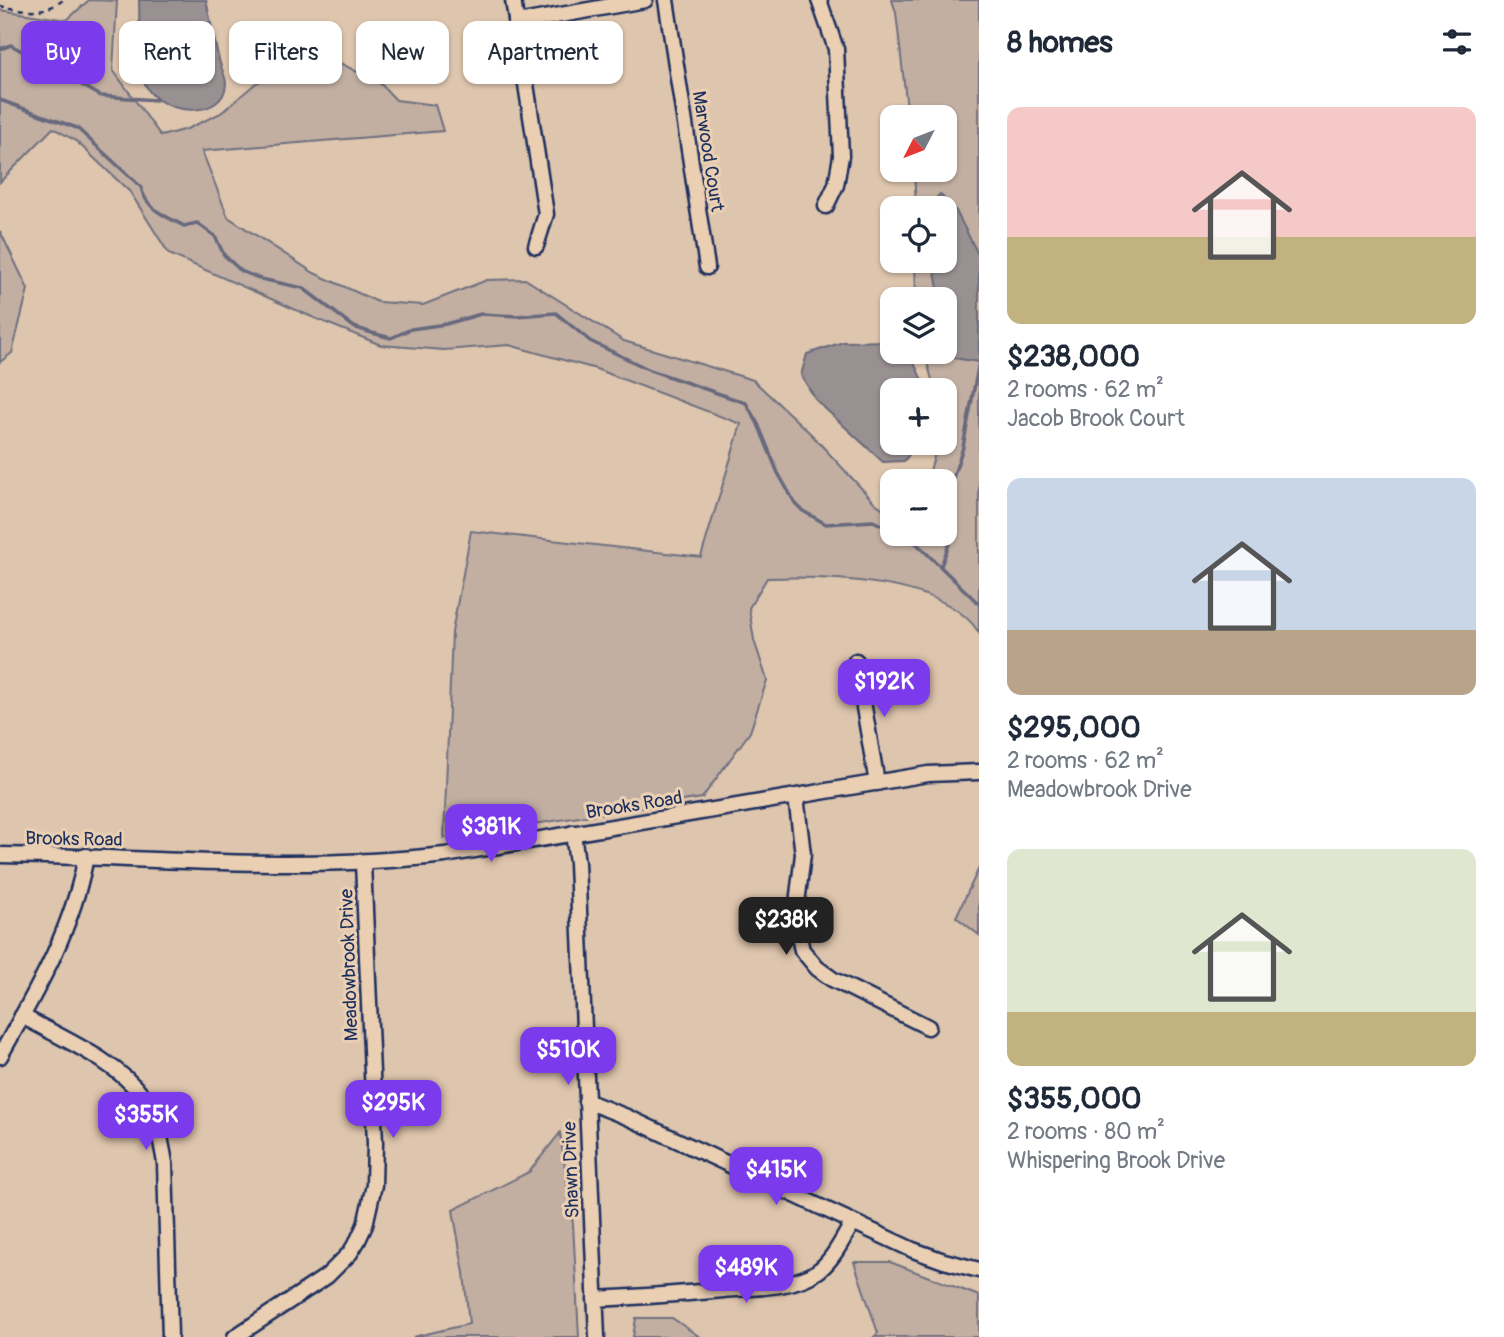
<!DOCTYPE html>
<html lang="en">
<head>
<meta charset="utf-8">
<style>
	:root { --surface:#fff; --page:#f6f6f7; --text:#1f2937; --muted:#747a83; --accent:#7c3aed }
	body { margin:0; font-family:Pangolin,sans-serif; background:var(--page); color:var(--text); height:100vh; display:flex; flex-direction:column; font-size:26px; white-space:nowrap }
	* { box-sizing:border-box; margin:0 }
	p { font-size:23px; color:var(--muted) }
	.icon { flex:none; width:38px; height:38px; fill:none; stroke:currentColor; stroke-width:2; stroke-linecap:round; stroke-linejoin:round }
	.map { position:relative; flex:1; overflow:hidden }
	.sheet { display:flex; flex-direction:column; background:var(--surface); width:525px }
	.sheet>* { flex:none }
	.top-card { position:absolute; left:21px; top:21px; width:665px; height:63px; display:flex; gap:14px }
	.needle { width:46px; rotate:228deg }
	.tools { position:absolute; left:880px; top:105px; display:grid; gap:14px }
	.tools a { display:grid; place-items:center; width:77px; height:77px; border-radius:14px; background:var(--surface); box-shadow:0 2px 5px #0004; font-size:35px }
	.price { position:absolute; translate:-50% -60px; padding:0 16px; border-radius:14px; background:var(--accent); color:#fff; font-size:23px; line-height:46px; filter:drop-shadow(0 2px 4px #0008) }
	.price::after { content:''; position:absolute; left:50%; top:42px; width:21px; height:16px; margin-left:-10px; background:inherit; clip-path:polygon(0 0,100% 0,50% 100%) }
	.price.on { background:#222; color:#fff }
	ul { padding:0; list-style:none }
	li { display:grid; align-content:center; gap:14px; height:371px; padding:0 28px }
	li span { display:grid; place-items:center; height:217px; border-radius:14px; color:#555 }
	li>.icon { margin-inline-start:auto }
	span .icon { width:126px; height:126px; fill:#fffc; stroke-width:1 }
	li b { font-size:30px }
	h2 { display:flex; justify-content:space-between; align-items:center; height:84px; padding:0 28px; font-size:30px }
	.tag { padding:0 24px; border-radius:14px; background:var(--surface); box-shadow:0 2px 5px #0004; font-size:24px; line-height:63px }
	.tag.on { background:var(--accent); color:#fff }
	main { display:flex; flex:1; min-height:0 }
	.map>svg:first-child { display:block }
	.green { fill:#c2afa2; stroke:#6e6f80; stroke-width:2 }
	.water { fill:#999091; stroke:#67697d; stroke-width:2 }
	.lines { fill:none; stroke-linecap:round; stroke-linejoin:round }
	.stream { stroke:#67697d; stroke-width:3.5 }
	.minor-casing { stroke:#1b2f5e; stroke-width:19 }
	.path { stroke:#1b2f5e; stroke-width:2.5; stroke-dasharray:5 5; stroke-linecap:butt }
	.minor { stroke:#ebcfb2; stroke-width:14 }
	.labels { text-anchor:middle; stroke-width:6; stroke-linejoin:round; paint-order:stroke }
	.street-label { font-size:19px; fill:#1b2f5e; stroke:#ebcfb2 }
</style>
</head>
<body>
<main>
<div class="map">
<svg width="979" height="1337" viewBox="0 0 979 1337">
	<rect width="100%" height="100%" fill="#dec5ad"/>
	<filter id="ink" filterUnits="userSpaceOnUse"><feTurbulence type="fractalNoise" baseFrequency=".0143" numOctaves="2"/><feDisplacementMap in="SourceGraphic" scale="14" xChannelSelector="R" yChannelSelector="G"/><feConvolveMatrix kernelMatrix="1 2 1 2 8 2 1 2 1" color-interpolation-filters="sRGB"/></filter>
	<g filter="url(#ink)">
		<!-- green -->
		<g class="green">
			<path d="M89 0 117 1 113 70 161 136 187 129 221 113 256 83 286 69 318 60 340 63 381 84 396 100 435 105 443 131 202 151 228 217 314 273 378 302 423 305 487 280 525 279 624 341 753 380 811 434 875 503 885 510H892V534H945V481H927L938 443H945V390H935L924 352H945V299H916L915 261H945V208H916L914 170H945V117H908L896 13 892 0H979V633C946 578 824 576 767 578L749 608 754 640 767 680 750 732 702 798 444 838 452 632 471 531 701 557 741 424 596 369 509 345 444 350 381 345 312 317 169 254 130 192 76 141 53 128 0 182V10L67 20Z"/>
			<path d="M0 231 28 289 12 353 0 362Z"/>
			<path d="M979 868V935L956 917Z"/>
			<path d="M560 1133 573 1224 579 1337H413L469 1324 464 1273 453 1210 529 1172Z"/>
			<path d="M854 1262H890L979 1296V1337H874L878 1333Z"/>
			<path d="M636 1318H672L700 1337H633Z"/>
		</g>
		<!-- water -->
		<g class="water">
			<path d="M139 0H206C211 21 214 43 220 63 222 70 226 77 226 84 224 120 161 116 146 86 137 69 140 21 139 0Z"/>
			<path d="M940 194 956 211 979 256V362L948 357 944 352 945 299H940L933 261H945V208H931V204Z"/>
			<path d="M889 341 892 343V352H909L921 378 923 390H892V443H918L904 461 883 462 816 400 801 375 807 354 843 342Z"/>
		</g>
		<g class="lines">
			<!-- stream -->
			<g class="stream">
				<path d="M0 49 11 45 101 96 156 100"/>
				<path d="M0 100 77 128 141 187C146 210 166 216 184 226L197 223 215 236 224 255 241 271 261 279 303 288 354 327 372 333 391 338 411 329 446 324 481 314 517 316 556 313 590 341 650 370 746 403 758 424 778 473 795 503 803 511 826 524 873 521 892 530"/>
				<path d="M899 534 917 544 979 604"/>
				<path d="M941 566 949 544 951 484 963 447 979 362"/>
			</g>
			<!-- minor casing -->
			<g class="minor-casing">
				<g id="minor">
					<path d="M513 0 546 214 536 246"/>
					<path d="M666 0 707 267"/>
					<path d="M819 0 836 49 841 156 836 185 826 206"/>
					<path d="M516 23 645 0"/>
					<path d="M856 661 877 783"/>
					<path d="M796 797 803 854 795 920 802 950 817 968 832 979 928 1027"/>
					<path d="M573 833 577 863 597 1337"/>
					<path d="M0 855C148 857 297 872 445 855L928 774 979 772"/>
					<path d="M22 1016C61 1038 117 1061 143 1097 157 1116 161 1140 165 1163L170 1337"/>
					<path d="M0 1056C36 992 73 929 86 856"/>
					<path d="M586 1101 627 1117 913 1250 944 1261 979 1270"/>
					<path d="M595 1299C638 1297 680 1294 723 1290 753 1287 792 1289 818 1271 833 1260 842 1240 852 1224"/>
					<path d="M235 1337 327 1276 350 1253 358 1240 365 1225 374 1185 375 1143 363 863"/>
				</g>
			</g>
			<!-- path -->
			<path class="path" d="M0 6C21 10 45 15 63 0"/>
			<!-- minor -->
			<use href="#minor" class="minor"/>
		</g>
	</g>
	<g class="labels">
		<!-- street labels -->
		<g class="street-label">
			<text transform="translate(709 151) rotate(81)" y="7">Marwood Court</text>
			<text transform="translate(634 804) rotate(-9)" y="7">Brooks Road</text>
			<text transform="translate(74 838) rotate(1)" y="7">Brooks Road</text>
			<text transform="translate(348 965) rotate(-92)" y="7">Meadowbrook Drive</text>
			<text transform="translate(570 1170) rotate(-92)" y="7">Shawn Drive</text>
		</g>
	</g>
</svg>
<div class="tools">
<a><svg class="needle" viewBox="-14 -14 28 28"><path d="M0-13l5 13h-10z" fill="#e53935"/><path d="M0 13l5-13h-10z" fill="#747a83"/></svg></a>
<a><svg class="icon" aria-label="locate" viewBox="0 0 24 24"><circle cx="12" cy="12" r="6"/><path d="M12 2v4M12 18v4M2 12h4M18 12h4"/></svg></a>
<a><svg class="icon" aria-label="layers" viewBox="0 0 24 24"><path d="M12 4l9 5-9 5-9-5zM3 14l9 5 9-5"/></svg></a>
<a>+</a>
<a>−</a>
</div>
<b class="price" style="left:884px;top:719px">$192K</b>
<b class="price" style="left:491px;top:864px">$381K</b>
<b class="price on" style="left:786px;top:957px">$238K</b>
<b class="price" style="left:568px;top:1087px">$510K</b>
<b class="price" style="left:393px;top:1140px">$295K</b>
<b class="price" style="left:146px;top:1152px">$355K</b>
<b class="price" style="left:776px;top:1207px">$415K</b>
<b class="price" style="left:746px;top:1305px">$489K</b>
<div class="top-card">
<a class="tag on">Buy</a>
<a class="tag">Rent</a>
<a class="tag">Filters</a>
<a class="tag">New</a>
<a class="tag">Apartment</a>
</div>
</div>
<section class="sheet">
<h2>8 homes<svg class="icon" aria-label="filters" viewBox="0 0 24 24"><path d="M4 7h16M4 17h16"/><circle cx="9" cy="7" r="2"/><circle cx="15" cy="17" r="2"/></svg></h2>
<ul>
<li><span style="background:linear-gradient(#f6c9c9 60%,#c2b280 0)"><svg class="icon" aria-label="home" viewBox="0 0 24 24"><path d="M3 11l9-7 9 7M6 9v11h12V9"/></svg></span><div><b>$238,000</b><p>2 rooms · 62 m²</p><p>Jacob Brook Court</p></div></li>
<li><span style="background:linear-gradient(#c9d6e8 70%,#b9a48a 0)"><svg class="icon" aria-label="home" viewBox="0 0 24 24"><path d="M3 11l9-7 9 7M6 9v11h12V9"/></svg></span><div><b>$295,000</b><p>2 rooms · 62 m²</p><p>Meadowbrook Drive</p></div></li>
<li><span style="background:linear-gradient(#dfe7d0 75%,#c2b280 0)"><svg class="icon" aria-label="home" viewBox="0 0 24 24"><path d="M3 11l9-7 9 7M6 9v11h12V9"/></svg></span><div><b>$355,000</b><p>2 rooms · 80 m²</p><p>Whispering Brook Drive</p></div></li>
</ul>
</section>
</main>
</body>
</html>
